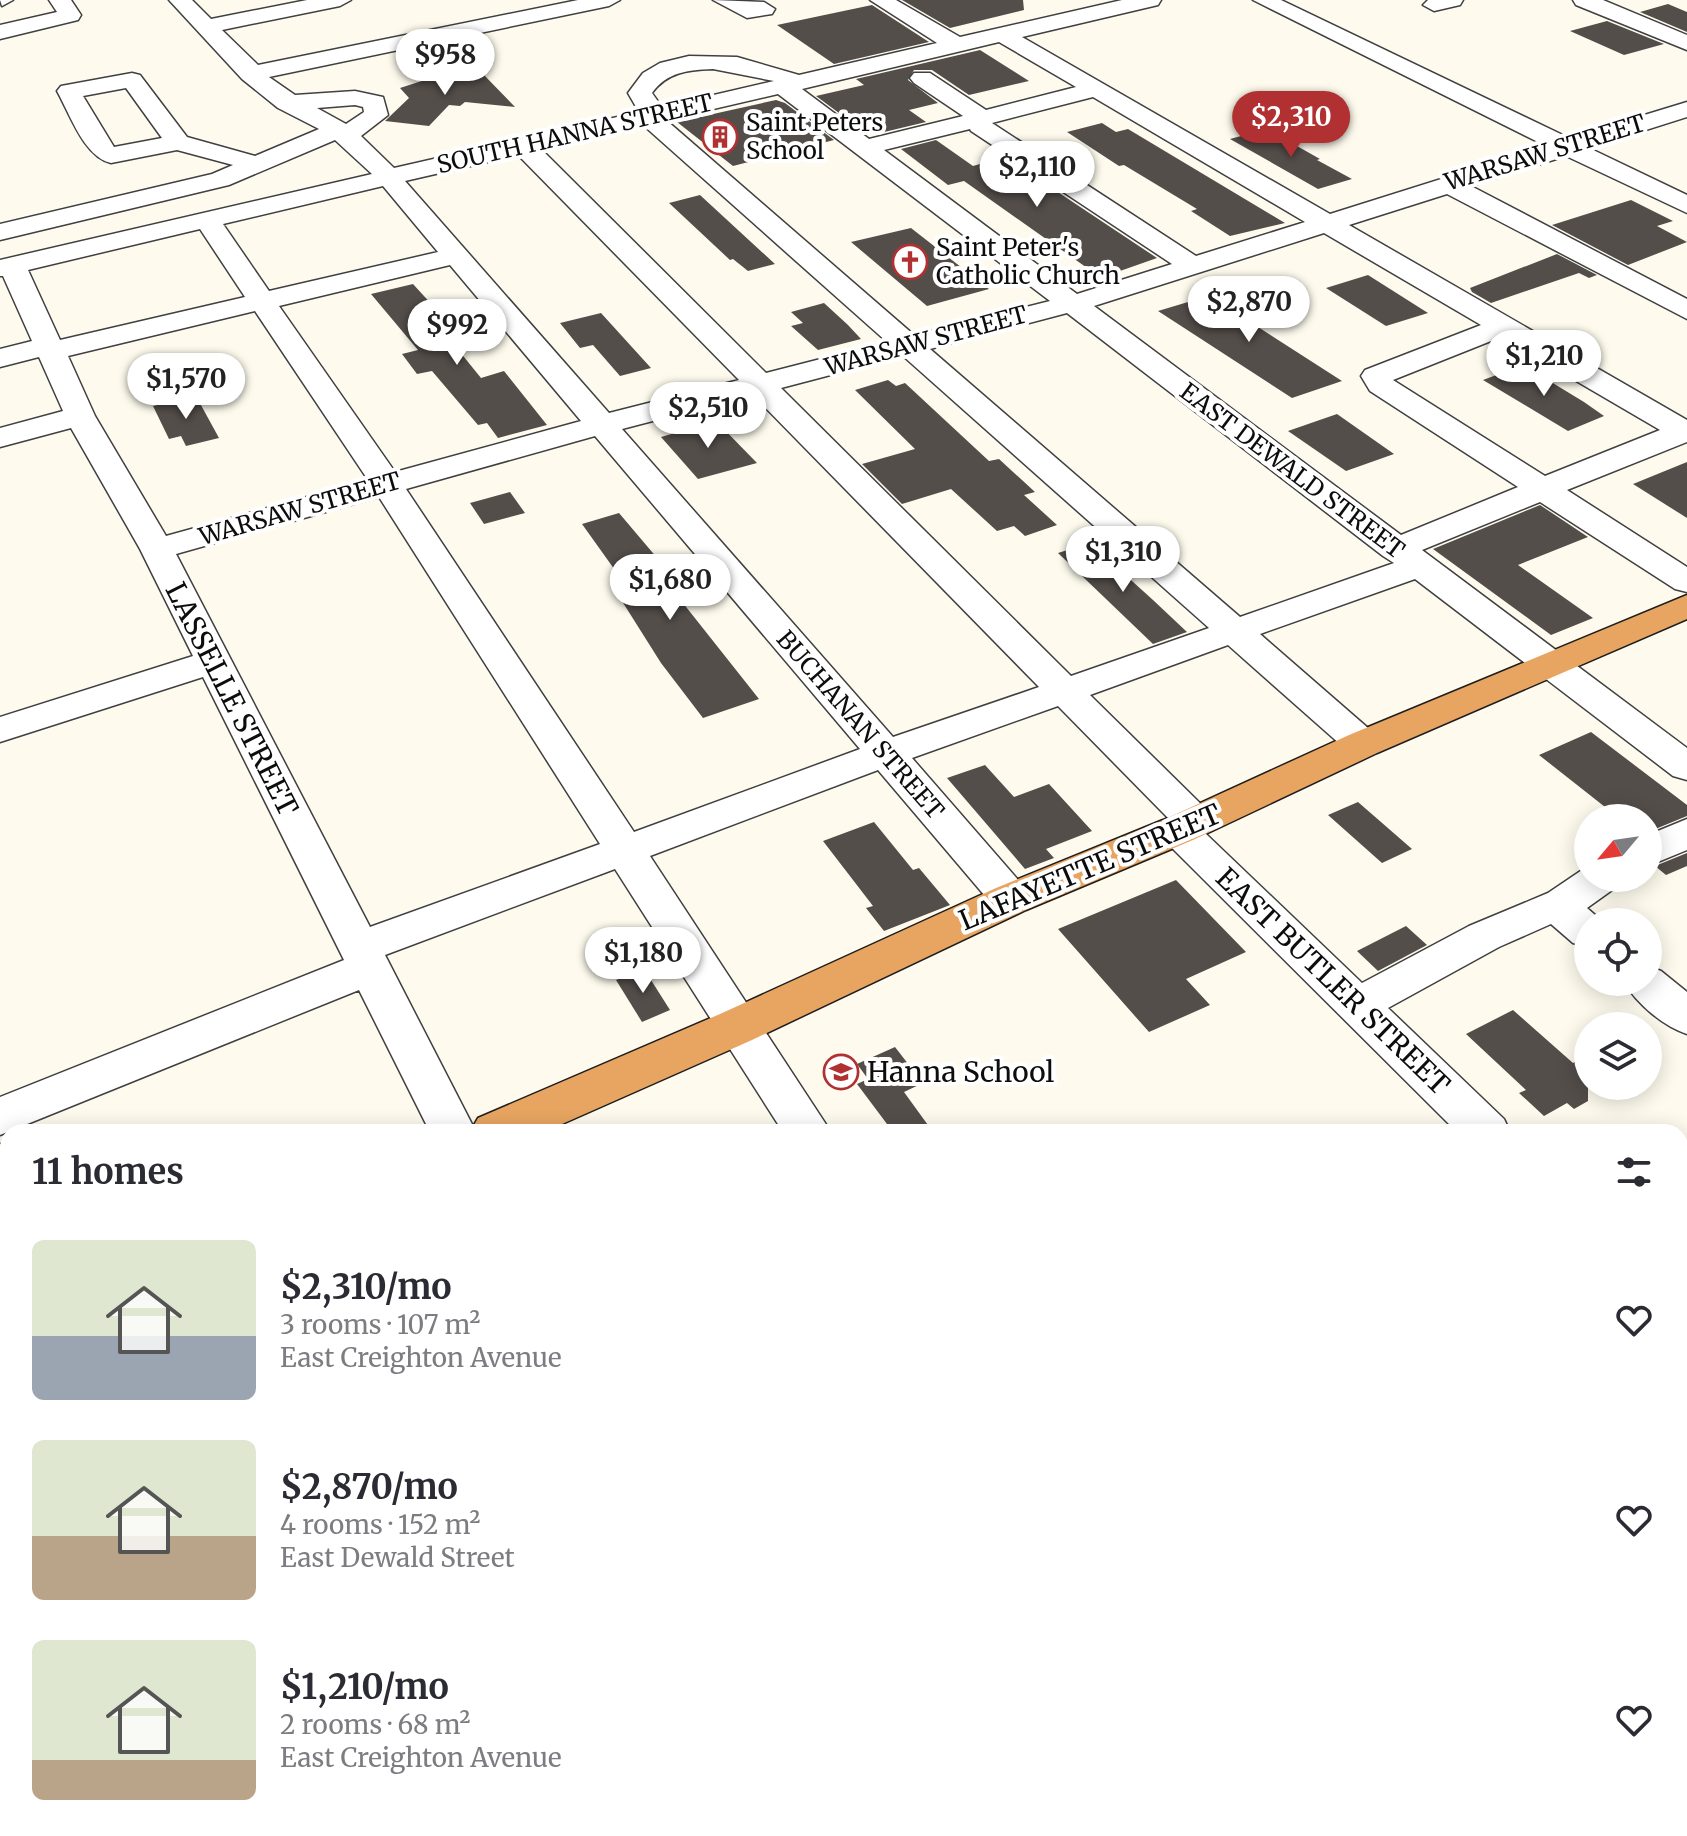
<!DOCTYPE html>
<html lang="en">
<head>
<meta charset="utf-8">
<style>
	:root { --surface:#fff; --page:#f7f7f7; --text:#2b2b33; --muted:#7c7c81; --accent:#b13031 }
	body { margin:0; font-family:Merriweather,serif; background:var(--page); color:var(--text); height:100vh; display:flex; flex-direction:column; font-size:30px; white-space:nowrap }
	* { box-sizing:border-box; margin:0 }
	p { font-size:26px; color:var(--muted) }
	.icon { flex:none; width:44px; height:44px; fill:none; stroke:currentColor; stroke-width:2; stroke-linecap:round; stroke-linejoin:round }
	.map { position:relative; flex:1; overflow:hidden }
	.side { position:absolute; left:0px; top:1124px; width:1688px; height:712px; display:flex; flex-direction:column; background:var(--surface); border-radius:24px 24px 0 0; box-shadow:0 4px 20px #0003 }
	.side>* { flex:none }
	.needle { width:52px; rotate:241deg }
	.buttons { position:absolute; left:1574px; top:804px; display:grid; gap:16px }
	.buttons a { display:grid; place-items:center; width:88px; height:88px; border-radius:50%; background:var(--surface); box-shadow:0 4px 20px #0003; font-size:40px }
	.price { position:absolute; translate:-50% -68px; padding:0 18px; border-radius:28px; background:#fff; color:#222; font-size:26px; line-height:52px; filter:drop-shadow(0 2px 4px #0008) }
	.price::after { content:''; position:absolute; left:50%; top:48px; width:24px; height:18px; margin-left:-12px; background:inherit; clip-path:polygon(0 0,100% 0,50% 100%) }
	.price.current { background:var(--accent); color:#fff }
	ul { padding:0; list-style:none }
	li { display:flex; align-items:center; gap:24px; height:200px; padding:0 32px }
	li span { display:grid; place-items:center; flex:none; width:224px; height:160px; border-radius:12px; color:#555 }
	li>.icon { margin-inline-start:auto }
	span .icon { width:96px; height:96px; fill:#fffc; stroke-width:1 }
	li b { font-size:34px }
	h2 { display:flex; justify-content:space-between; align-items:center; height:96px; padding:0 32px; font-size:34px }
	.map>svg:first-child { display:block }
	.building { fill:#544e4a }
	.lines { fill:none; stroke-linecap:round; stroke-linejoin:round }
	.minor-casing { stroke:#404040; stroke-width:3 }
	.highway-casing { stroke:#1e1e1e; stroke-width:3 }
	.minor { fill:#fff; fill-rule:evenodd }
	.highway { fill:#e8a561; fill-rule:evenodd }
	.labels { text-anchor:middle; stroke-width:8; stroke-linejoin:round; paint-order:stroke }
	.far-poi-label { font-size:24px; fill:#0d0d0d; stroke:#fff; text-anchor:start }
	.far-street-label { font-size:24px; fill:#0d0d0d; stroke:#fff }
	.street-label { font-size:28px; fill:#0d0d0d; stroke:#fff }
	.poi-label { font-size:28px; fill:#0d0d0d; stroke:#fff; text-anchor:start }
</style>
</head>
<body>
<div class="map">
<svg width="1687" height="1836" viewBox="0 0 1687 1836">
	<rect width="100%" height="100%" fill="#fefbee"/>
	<!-- building -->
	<g class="building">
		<path d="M902 0H1023L1024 10 950 28Z"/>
		<path d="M1668 4 1687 12V32L1640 12Z"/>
		<path d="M872 5 929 42 834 64 777 25Z"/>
		<path d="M1607 21 1664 44 1624 55 1570 31Z"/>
		<path d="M980 50 1029 81 969 95 932 70H914L908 80 938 103 909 110 926 122 880 133H866L816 96 864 85 856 79Z"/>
		<path d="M471 73 474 77 484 75 515 107 465 102 460 106 449 105 429 126 385 121 409 98 400 88 431 78Z"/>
		<path d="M776 100 785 103 834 140 733 166 677 122Z"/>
		<path d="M1102 123 1116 132 1128 129 1285 223 1230 236 1191 211 1197 209 1124 165 1119 166 1067 132Z"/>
		<path d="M1267 129 1320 159 1317 160 1352 179 1318 189 1230 139Z"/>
		<path d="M936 140 973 166 1005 157 1157 258 1103 277 1090 270 964 181 948 185 901 149Z"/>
		<path d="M700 195 775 264 748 271 733 259 730 260 669 203Z"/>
		<path d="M1631 200 1673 221 1657 226 1687 242 1628 265 1552 225Z"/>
		<path d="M911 228 943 253 989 289 927 306 851 242Z"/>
		<path d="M1557 254 1597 275 1589 278 1579 273 1491 303 1472 292 1470 288Z"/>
		<path d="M1368 275 1428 313 1386 326 1326 288Z"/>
		<path d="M413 284 434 307 426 310 481 378 504 371 547 425 498 438 487 423 478 425 432 371 417 374 402 354 418 350 371 294Z"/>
		<path d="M1238 287 1245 309 1220 317 1231 325 1247 320 1342 381 1292 398 1158 311Z"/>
		<path d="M824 303 848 325 861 339 818 350 791 326 803 323 791 312Z"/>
		<path d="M601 313 651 368 620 376 593 345 580 348 560 323Z"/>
		<path d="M1523 365 1584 402 1604 416 1568 431 1483 380Z"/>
		<path d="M888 380 896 386 905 383 989 461 999 459 1035 492 1024 495 1057 525 1025 536 1014 526 997 531 951 489 902 504 862 464 915 449 855 390Z"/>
		<path d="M196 396 219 438 186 446 181 436 169 439 153 406Z"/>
		<path d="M1337 414 1394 454 1346 471 1288 431Z"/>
		<path d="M716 421 757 463 698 479 661 437Z"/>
		<path d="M1687 462V518L1633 484Z"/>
		<path d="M510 492 525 513 484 524 470 503Z"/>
		<path d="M1540 505 1588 537 1518 565 1593 618 1551 635 1433 549Z"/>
		<path d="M619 513 669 572 666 573 684 596 679 598 759 699 703 718 661 663 620 598 632 594 582 524Z"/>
		<path d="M1090 543 1153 600 1187 632 1153 644 1058 553Z"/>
		<path d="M1591 732 1687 805V816L1648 832V818H1619L1539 755Z"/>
		<path d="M985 765 1014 797 1049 784 1092 831 1046 849 1054 858 1025 869 947 778Z"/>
		<path d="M1358 802 1412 849 1382 863 1328 815Z"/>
		<path d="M874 822 913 870 919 868 950 905 884 931 866 908 873 906 823 841Z"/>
		<path d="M1687 853V866L1666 875 1655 866Z"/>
		<path d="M1176 880 1246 952 1186 979 1210 1005 1149 1032 1058 929Z"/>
		<path d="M1406 926 1427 945 1378 971 1357 951Z"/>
		<path d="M644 969 670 1010 642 1022 616 980Z"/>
		<path d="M1513 1010 1573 1063 1588 1055V1101L1574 1109 1567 1103 1544 1116 1519 1093 1526 1090 1466 1034Z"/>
		<path d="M895 1047 923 1083 904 1092 933 1132H893L857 1084 868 1079 857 1064Z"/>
	</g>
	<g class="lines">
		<!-- minor casing -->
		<g class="minor-casing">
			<g id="minor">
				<path d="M0 0H13L2 6Z"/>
				<path d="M49 0H71L81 15 78 20 0 39V25L57 12Z"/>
				<path d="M169 0H192L211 19 307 0H351L340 6 222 30 258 65 578 0H620L609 6 269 77 295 95 355 91 383 97 388 115 361 136 394 168 639 112 628 93 643 73 660 63 689 56 737 57 799 75 937 43 870 0H896L960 37 1122 0H1161L1158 5 1022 37 1330 214 1546 146 1253 0H1281L1569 138 1687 102V117L1589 148 1687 195V213L1566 156 1471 186 1687 299V319L1447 194 1349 225 1687 420V442L1567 490 1687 567V592L1675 589 1540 502 1422 550 1687 748V780L1673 776 1415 579 1260 634 1376 735 1382 744 1376 753 1363 756 1350 753 1228 645 1090 695 1209 812 1215 822 1205 833 1362 983 1469 926 1548 893 1585 868 1588 878H1621L1615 888 1587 908 1603 922H1588V947L1573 943 1551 924 1499 947 1388 1008 1504 1119 1510 1132H1457L1164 840 1158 830 1169 819 1058 706 912 758 1026 889 1032 899 1026 909 1011 914 996 909 878 770 650 856 831 1132H783L615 869 385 955 476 1132H430L359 990 0 1135V1097L344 960 203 677 0 742V717L193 656 140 549 71 428 0 447V428L63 411 39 357 0 367V349L32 341 3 276H0V260L372 174 335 140 229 185 0 240V224L212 174 233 165 177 150 111 163C84 157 70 114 57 91L61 86 132 73 140 75 187 137 255 156 319 129 278 108 242 79ZM999 42 1076 87 986 110 930 73H914L910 78 914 83 963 116 869 139 802 89ZM713 69 774 81 662 107 652 93C667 72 688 70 713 69ZM126 88 162 138 114 147 83 96ZM778 94 1050 301 914 335 666 120ZM1093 97 1305 222 1196 256 992 123ZM355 105 363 107 364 112 346 124 317 108ZM643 125 887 342 766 373 541 149ZM970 129 971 131 1172 264 1077 294 884 150ZM518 155 739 380 609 413 405 181ZM383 186 438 252 269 291 223 224ZM200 229 245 297 60 340 28 270ZM1324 233 1481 325 1365 370 1361 376 1370 391 1518 487 1401 535 1094 306ZM450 265 581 421 395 472 279 306ZM255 311 368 480 166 536 95 416 68 356ZM1067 313 1383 556 1394 563 1240 617 930 349ZM1501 337 1660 430 1545 476 1393 380ZM903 356 1209 628 1071 676 781 388ZM753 395 1039 687 893 737 622 429ZM595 436 860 749 634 832 406 489ZM379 497 600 844 370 927 176 554Z"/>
				<path d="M713 0 764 2 775 9 772 14 747 18Z"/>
				<path d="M1428 0H1463L1460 5 1434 11 1423 5Z"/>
				<path d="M1573 0H1603L1687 35V50L1576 5Z"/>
				<path d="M1687 819V850L1648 866V835Z"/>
				<path d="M1648 966 1661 971 1687 992V1034C1663 1026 1637 1004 1624 982H1648Z"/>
				<path d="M0 1144 8 1146V1206L0 1203Z"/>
				<path d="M1687 1204V1246L1680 1248V1206Z"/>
				<path d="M1680 1298 1687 1300V1349L1680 1347Z"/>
				<path d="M8 1657V1717L0 1721V1661Z"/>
				<path d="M371 1828H433L436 1836H374Z"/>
				<path d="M662 1828H734L731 1836H659Z"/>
				<path d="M829 1828H893L896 1836H832Z"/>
				<path d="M1255 1828H1320L1323 1836H1258Z"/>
			</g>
		</g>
		<!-- highway casing -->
		<g class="highway-casing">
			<g id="highway">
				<path d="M1687 595V619L1377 753 1193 840 1026 910 752 1040 544 1132H470L478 1118 720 1014 996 888 1163 820 1349 735Z"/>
				<path d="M8 1324V1372L0 1375V1327Z"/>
			</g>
		</g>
		<!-- minor -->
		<use href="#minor" class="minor"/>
		<!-- highway -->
		<use href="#highway" class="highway"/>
	</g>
	<!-- icons -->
	<defs>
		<g id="building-ring" transform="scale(1.8)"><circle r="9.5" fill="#fff" stroke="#b13031" stroke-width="1.5"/><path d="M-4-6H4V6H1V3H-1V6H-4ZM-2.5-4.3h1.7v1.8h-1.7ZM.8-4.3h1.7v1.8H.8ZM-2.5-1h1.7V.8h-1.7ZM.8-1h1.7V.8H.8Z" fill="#b13031"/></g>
		<g id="church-ring" transform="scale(1.8)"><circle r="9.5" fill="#fff" stroke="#b13031" stroke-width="1.5"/><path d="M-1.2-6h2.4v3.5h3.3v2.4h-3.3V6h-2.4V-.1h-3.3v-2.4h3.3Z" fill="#b13031"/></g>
		<g id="school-ring" transform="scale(1.8)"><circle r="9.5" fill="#fff" stroke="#b13031" stroke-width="1.5"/><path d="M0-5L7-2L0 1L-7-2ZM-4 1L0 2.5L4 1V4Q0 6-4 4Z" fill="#b13031"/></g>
	</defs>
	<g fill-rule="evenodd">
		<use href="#building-ring" x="720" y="137"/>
		<use href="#church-ring" x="910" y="262"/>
		<use href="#school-ring" x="841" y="1072"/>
	</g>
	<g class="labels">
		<!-- far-poi labels -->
		<g class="far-poi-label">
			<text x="746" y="131">Saint Peters<tspan x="746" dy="28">School</tspan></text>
			<text x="936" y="256">Saint Peter's<tspan x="936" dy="28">Catholic Church</tspan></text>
		</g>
		<!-- far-street labels -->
		<g class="far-street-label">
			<text transform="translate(575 134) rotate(-13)" y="8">SOUTH HANNA STREET</text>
			<text transform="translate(1545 153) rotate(-17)" y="8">WARSAW STREET</text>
			<text transform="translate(926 341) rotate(-15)" y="8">WARSAW STREET</text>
			<text transform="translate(1292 471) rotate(37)" y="8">EAST DEWALD STREET</text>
			<text transform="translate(300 509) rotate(-16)" y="8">WARSAW STREET</text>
			<text transform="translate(860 725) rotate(49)" y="8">BUCHANAN STREET</text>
		</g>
		<!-- street labels -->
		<g class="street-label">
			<text transform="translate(232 699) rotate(63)" y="10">LASSELLE STREET</text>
			<text transform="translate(1090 867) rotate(-23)" y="10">LAFAYETTE STREET</text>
			<text transform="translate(1333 981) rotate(44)" y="10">EAST BUTLER STREET</text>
		</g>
		<!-- poi labels -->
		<g class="poi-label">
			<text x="867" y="1082">Hanna School</text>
		</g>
	</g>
</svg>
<div class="buttons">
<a><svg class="needle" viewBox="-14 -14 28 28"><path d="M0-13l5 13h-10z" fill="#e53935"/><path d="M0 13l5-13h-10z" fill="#7c7c81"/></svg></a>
<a><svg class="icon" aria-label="locate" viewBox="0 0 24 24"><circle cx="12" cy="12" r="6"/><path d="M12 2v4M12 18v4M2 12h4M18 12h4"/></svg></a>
<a><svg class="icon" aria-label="layers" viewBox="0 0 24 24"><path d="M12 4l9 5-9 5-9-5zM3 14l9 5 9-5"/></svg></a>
</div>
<b class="price" style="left:445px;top:97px">$958</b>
<b class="price current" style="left:1291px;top:159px">$2,310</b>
<b class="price" style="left:1037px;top:209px">$2,110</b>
<b class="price" style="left:1249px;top:344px">$2,870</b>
<b class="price" style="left:457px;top:367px">$992</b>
<b class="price" style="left:1544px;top:398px">$1,210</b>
<b class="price" style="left:186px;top:421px">$1,570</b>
<b class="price" style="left:708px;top:450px">$2,510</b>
<b class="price" style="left:1123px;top:594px">$1,310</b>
<b class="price" style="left:670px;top:622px">$1,680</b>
<b class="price" style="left:643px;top:995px">$1,180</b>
<section class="side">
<h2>11 homes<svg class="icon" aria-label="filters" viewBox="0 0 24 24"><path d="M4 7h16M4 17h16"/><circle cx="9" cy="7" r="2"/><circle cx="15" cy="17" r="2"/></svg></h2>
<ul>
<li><span style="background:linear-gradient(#dfe7d0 60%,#9aa5b1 0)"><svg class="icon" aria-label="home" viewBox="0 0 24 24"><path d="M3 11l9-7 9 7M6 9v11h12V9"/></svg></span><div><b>$2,310/mo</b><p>3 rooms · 107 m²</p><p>East Creighton Avenue</p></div><svg class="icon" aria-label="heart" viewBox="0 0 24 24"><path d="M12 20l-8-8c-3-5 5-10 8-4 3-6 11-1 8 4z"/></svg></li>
<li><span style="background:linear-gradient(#dfe7d0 60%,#b9a48a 0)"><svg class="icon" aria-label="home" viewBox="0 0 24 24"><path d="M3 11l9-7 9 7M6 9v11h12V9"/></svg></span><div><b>$2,870/mo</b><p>4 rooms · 152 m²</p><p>East Dewald Street</p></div><svg class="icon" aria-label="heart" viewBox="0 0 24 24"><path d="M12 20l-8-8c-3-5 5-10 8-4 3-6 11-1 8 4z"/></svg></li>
<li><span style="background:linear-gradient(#dfe7d0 75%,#b9a48a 0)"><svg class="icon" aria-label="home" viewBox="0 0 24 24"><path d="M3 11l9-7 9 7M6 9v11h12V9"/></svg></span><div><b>$1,210/mo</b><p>2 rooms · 68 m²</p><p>East Creighton Avenue</p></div><svg class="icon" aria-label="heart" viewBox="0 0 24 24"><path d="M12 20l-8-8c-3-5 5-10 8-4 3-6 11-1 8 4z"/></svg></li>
</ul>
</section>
</div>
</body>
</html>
